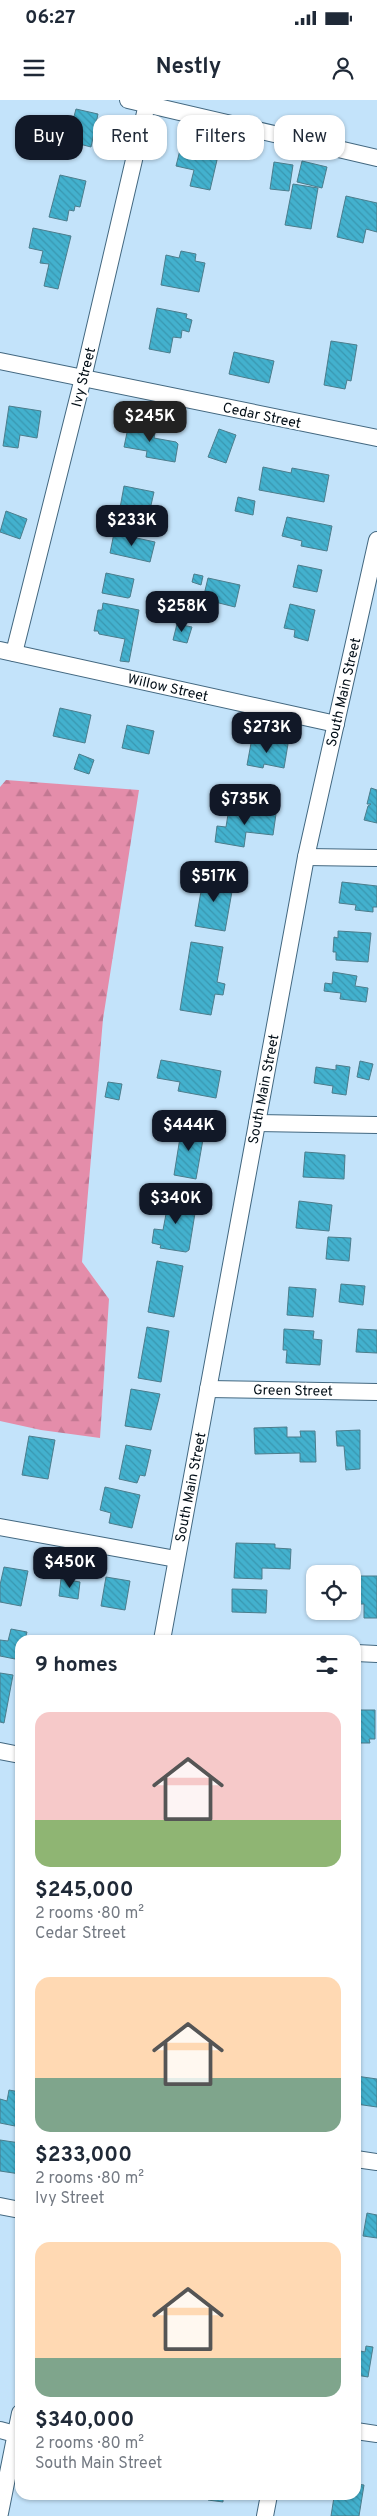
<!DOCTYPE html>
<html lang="en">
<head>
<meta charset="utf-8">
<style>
	:root { --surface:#fff; --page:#f6f6f7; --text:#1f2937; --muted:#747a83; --accent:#111827 }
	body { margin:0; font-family:Overpass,sans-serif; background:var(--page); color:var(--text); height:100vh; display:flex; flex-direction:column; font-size:19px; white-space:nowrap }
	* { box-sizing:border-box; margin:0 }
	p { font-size:16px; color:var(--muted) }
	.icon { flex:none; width:28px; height:28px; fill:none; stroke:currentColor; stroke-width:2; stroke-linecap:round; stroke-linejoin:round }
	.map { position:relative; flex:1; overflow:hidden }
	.panel { position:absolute; left:15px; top:1535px; width:346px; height:865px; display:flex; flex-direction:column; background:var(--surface); border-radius:15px; box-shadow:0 1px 4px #0004 }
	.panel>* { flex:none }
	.hud { position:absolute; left:15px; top:15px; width:348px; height:45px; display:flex; gap:10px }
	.controls { position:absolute; left:306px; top:1465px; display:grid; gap:10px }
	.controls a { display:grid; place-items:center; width:55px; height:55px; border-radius:10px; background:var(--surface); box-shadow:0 1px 4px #0004; font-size:25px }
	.price { position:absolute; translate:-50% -42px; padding:0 11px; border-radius:10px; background:var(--accent); color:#fff; font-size:16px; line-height:32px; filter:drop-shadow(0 1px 2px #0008) }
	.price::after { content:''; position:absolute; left:50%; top:30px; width:15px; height:11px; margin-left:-8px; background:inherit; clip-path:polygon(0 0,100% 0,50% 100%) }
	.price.selected { background:#222; color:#fff }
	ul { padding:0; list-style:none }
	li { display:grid; align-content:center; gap:10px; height:265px; padding:0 20px }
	li span { display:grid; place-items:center; height:155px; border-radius:15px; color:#555 }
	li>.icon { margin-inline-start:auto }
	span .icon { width:90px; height:90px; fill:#fffc; stroke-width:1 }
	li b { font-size:21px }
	h2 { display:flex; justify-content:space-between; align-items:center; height:60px; padding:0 20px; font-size:21px }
	.chip { padding:0 18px; border-radius:15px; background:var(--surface); box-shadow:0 1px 4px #0004; font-size:18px; line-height:45px }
	.chip.selected { background:var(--accent); color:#fff }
	.status { display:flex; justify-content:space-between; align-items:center; height:35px; padding:0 25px; background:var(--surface); direction:ltr }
	.status svg { height:14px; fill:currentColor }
	header { display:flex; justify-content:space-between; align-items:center; height:65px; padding:0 20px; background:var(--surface); font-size:22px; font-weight:700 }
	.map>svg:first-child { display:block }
	.forest { fill:url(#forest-firs) }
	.building { fill:url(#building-back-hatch); stroke:#4c7d8c }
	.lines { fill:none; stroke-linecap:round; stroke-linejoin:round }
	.minor-casing { stroke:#436880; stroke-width:18 }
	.minor { stroke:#fff; stroke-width:16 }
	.labels { text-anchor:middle; stroke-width:4.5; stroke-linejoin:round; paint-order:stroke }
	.street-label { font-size:14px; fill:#010d16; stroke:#fff }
</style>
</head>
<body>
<div class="status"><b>06:27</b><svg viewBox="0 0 49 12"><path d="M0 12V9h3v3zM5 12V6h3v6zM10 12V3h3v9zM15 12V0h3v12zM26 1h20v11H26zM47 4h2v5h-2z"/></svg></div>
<header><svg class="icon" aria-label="menu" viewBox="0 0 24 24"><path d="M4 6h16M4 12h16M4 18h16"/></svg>Nestly<svg class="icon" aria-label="person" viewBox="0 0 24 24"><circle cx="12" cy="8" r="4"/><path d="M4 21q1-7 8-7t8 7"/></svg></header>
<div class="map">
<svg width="377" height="2416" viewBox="0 0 377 2416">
	<defs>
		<pattern id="forest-firs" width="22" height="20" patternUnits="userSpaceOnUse" patternTransform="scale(1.25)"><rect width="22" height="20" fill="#e48daa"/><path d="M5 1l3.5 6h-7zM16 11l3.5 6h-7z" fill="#c27892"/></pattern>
		<pattern id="building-back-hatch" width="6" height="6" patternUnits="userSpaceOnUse" patternTransform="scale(1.25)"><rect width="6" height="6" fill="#43b1ce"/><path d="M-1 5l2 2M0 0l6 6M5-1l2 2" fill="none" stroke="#3997b0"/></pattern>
	</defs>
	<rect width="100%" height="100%" fill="#c3e3fa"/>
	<!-- forest -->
	<path class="forest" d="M6 680 139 690 103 919 82 1162 109 1199 100 1338 41 1330 0 1321V687Z"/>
	<!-- building -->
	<g class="building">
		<path d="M76 9 98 14 91 47 68 41 70 35 58 32 61 17 73 20Z"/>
		<path d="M182 42 200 46 198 56 217 60 210 90 190 86 194 70 176 66Z"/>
		<path d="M302 61 327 67 322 88 297 82Z"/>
		<path d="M274 62 293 65 289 91 270 89Z"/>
		<path d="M60 75 86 81 80 107 75 106 74 111 69 110 67 121 49 117Z"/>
		<path d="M293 84 318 88 311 129 285 125Z"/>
		<path d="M346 96 377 103V132L366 129 363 143 337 137Z"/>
		<path d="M33 128 71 136 58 189 44 186 49 164 40 163 43 151 29 148Z"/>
		<path d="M181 151 196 154 195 161 205 163 199 192 161 185 166 155 179 158Z"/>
		<path d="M157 208 187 214 186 218 192 220 189 232 182 230 181 238 173 237 170 253 149 249Z"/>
		<path d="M331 241 357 245 351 281 347 280 345 289 324 285Z"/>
		<path d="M234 252 274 261 269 283 229 274Z"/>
		<path d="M9 306 41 311 37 338 20 335 18 348 3 346Z"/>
		<path d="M129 323 156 328 154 338 176 342 178 344 175 362 146 357 147 351 124 347Z"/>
		<path d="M219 329 236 335 226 363 208 357Z"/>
		<path d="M263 367 291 373 292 368 329 375 324 402 259 390Z"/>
		<path d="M124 386 154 392 149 414 120 408Z"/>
		<path d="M238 397 255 401 253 415 235 411Z"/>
		<path d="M6 411 27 419 20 439 0 432Z"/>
		<path d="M287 417 332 426 327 451 301 446 302 441 282 436Z"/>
		<path d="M114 433 155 442 150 462 110 453Z"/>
		<path d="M298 465 322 470 317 492 293 487Z"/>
		<path d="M106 473 134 479 130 497 128 498 102 493Z"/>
		<path d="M194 474 203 476 201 485 192 482Z"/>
		<path d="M208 478 240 485 235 507 203 499Z"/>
		<path d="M103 503 139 510 129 562 120 561 125 539 99 534 98 531H94L98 510H102Z"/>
		<path d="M290 504 315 510 308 541 294 537 295 530 284 528Z"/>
		<path d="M177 524 192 527 187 543 173 540Z"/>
		<path d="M60 608 91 615 85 643 53 636Z"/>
		<path d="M127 625 154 631 149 654 122 648Z"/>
		<path d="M252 638 288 644 284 668 264 664 263 668 247 665Z"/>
		<path d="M79 654 94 660 89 674 74 669Z"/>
		<path d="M371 688 377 690V723L364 720 368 706 371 704H367Z"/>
		<path d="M229 708 276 714 273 735 246 732 244 747 215 742 217 726 226 727Z"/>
		<path d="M204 774 234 780 225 831 195 826Z"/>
		<path d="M342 782 377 786V807H373V812L355 810 356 805 339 803Z"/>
		<path d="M338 831 371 833 368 862 336 860V852H333L334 837 338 838Z"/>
		<path d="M191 842 223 847 217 882 225 884 223 895 215 894 211 915 180 910Z"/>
		<path d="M333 872 357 876 355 886 368 888 366 902 340 899 341 893 324 891 325 883 332 884Z"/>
		<path d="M161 960 221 971 216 998 178 991 180 982 157 978Z"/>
		<path d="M360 961 373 964 369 980 357 977Z"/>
		<path d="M336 965 350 967 346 995 332 993 333 986 314 983 316 967 336 970Z"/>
		<path d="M108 982 122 984 119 1000 105 997Z"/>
		<path d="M182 1025 205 1028 196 1079 174 1075Z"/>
		<path d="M305 1052 345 1055 344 1079 303 1077Z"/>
		<path d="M169 1096 197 1101 189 1150 186 1152 160 1148 161 1145 152 1143 154 1129 163 1130 166 1114 158 1112 159 1103 168 1105Z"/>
		<path d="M299 1101 332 1105 329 1131 296 1128Z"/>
		<path d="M328 1137 351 1138 349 1161 326 1159Z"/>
		<path d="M157 1161 183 1166 174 1217 148 1212Z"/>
		<path d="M341 1184 365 1186 363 1205 339 1202Z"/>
		<path d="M289 1187 316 1189 313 1217 287 1215Z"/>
		<path d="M147 1227 169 1231 161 1282 138 1278Z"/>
		<path d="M284 1229 314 1231 313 1239 322 1240 320 1265 286 1263 287 1250H283Z"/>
		<path d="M358 1229 377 1230V1253L356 1252Z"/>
		<path d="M131 1289 160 1294 151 1330 125 1326Z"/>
		<path d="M287 1327V1337H301L300 1331H315L316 1362H300V1353L255 1354 254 1328Z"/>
		<path d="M360 1330V1369L346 1370 344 1346H337L336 1331Z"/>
		<path d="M29 1336 55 1340 48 1379 22 1375Z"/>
		<path d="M126 1345 151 1350 145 1376 140 1375 137 1383 119 1379Z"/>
		<path d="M105 1387 140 1395 132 1428 109 1423 111 1413 100 1410Z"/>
		<path d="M236 1443 275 1444V1448L291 1449 290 1469 262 1468V1479L234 1478Z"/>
		<path d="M4 1467 28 1471 21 1506 0 1502V1485Z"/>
		<path d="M352 1476H377V1518H364V1504H352Z"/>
		<path d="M106 1477 130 1481 125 1510 101 1506Z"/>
		<path d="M61 1479 80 1482 78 1499 59 1496Z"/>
		<path d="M232 1489 267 1490 266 1513 232 1512Z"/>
		<path d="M11 1529 27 1532 25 1540H20V1560L0 1556V1540L8 1541Z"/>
		<path d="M0 1573 13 1575 4 1623 0 1622Z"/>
		<path d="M356 1610H375V1639H369L370 1643H356Z"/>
		<path d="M356 1976 377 1979V2007L356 2004Z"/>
		<path d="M9 1990 20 1992V2027L0 2023V1999L7 2001Z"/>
		<path d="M0 2040 20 2043V2074L0 2071Z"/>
		<path d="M367 2113 377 2115V2138L363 2136Z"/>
		<path d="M366 2246 373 2247 368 2277 356 2275V2250L365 2252Z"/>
		<path d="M356 2384 364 2385 359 2416H331L334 2397 330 2395H356Z"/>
		<path d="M207 2395H235L234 2399 223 2398V2402L208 2400Z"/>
	</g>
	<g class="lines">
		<!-- minor casing -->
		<g class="minor-casing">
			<g id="minor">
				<path d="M128 0 377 58"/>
				<path d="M0 261 377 338"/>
				<path d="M0 550 336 624"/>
				<path d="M14 553 83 278 148 0"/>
				<path d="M306 757 377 758"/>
				<path d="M257 1023 377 1025"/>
				<path d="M208 1289 377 1292"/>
				<path d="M0 1427 176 1459"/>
				<path d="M162 1540 306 757 377 440"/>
				<path d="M356 1553 377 1554"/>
				<path d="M0 1651 20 1655"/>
				<path d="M356 2059 377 2062"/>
				<path d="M0 2106 20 2110"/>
				<path d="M0 2330 15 2334"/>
				<path d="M356 2331 377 2334"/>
				<path d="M0 2413 20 2313"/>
				<path d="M265 2416 269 2395"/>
			</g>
		</g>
		<!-- minor -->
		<use href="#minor" class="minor"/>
	</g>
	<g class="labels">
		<!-- street labels -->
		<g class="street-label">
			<text transform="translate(83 277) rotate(-76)" y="5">Ivy Street</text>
			<text transform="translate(262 315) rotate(12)" y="5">Cedar Street</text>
			<text transform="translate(168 587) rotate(13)" y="5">Willow Street</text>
			<text transform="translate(343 592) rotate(-77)" y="5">South Main Street</text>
			<text transform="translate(263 989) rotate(-79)" y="5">South Main Street</text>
			<text transform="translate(293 1290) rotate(1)" y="5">Green Street</text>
			<text transform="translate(190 1387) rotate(-79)" y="5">South Main Street</text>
		</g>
	</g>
</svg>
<div class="controls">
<a><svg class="icon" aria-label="locate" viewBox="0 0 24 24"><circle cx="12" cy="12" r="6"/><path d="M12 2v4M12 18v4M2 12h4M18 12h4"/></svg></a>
</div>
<b class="price selected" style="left:150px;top:343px">$245K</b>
<b class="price" style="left:132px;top:447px">$233K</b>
<b class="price" style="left:182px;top:533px">$258K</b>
<b class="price" style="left:267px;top:654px">$273K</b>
<b class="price" style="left:245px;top:726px">$735K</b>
<b class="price" style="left:214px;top:803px">$517K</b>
<b class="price" style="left:189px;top:1052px">$444K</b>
<b class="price" style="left:176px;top:1125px">$340K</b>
<b class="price" style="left:70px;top:1489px">$450K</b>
<div class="hud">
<a class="chip selected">Buy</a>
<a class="chip">Rent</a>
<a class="chip">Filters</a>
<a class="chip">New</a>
</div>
<section class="panel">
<h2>9 homes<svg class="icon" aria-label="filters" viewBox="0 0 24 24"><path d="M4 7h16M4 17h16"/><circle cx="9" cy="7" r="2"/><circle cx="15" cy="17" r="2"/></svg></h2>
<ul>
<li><span style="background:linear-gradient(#f6c9c9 70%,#8fb573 0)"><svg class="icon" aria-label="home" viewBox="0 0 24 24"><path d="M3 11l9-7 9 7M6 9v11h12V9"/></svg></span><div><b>$245,000</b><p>2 rooms · 80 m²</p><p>Cedar Street</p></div></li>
<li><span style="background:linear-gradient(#ffd9b3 65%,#7fa58c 0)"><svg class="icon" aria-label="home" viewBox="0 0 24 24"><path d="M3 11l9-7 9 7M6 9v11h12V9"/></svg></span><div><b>$233,000</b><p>2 rooms · 80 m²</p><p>Ivy Street</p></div></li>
<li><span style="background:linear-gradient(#ffd9b3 75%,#7fa58c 0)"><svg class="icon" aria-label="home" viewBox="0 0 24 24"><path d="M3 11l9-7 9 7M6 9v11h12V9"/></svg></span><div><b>$340,000</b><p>2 rooms · 80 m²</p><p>South Main Street</p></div></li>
</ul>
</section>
</div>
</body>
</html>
